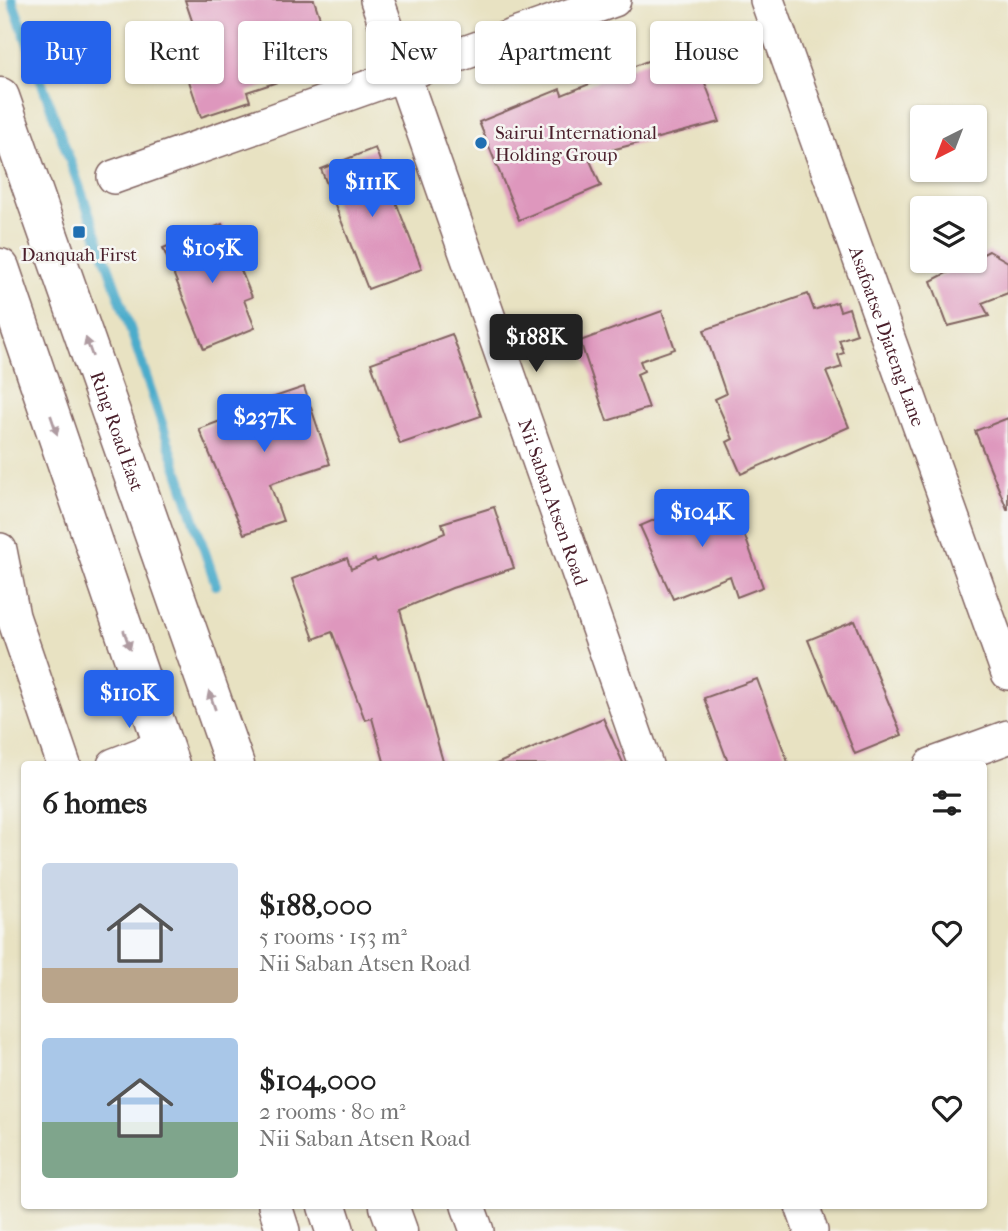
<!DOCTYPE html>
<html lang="en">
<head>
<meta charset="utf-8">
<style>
	:root { --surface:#fff; --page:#f2f2f2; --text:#222; --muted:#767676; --accent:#2563eb }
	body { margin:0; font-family:"IM FELL French Canon",serif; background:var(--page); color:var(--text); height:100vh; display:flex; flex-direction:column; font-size:26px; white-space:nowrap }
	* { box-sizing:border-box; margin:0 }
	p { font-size:23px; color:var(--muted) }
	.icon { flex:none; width:38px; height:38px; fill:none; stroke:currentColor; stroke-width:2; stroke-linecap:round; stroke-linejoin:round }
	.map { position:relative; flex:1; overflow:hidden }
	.side { position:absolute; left:21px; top:761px; width:966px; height:448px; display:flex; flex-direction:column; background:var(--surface); border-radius:7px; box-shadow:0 2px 5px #0004 }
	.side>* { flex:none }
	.top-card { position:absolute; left:21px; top:21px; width:966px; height:63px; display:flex; gap:14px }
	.needle { width:46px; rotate:222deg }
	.tools { position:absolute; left:910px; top:105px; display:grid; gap:14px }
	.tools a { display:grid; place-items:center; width:77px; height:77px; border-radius:7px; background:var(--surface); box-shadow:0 2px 5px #0004; font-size:35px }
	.price { position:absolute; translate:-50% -60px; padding:0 16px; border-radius:7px; background:var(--accent); color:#fff; font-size:23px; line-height:46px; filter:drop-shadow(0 2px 4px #0008) }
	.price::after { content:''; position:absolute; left:50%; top:42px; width:21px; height:16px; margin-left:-10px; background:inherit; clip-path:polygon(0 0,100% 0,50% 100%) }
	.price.on { background:#222; color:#fff }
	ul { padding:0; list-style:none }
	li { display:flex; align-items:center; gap:21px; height:175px; padding:0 21px }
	li span { display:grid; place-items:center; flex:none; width:196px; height:140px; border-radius:7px; color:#555 }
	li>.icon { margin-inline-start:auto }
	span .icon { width:84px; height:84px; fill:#fffc; stroke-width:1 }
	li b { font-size:30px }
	h2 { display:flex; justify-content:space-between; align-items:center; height:84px; padding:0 21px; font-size:30px }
	.tag { padding:0 24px; border-radius:7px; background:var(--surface); box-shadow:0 2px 5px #0004; font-size:24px; line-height:63px }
	.tag.on { background:var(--accent); color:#fff }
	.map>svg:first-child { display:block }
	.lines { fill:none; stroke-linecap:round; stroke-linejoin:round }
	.stream { stroke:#4caccb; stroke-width:10 }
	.building { fill:#de97bd }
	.street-casing { stroke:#816360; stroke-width:36 }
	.primary-casing { stroke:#816360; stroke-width:41 }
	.street { stroke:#fff; stroke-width:33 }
	.primary { stroke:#fff; stroke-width:38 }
	.oneway { fill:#ae9aa0 }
	.poi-dot { fill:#1f6fb2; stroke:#f6f6f2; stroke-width:2.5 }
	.labels { text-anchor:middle; stroke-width:5; stroke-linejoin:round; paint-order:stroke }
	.poi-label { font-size:19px; fill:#4a1f2b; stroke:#f6f6f2; text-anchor:start }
	.street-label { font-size:19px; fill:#4a1f2b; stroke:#f6f6f2 }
</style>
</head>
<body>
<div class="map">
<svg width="1008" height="1231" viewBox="0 0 1008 1231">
	<rect width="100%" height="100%" fill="#f6f6f2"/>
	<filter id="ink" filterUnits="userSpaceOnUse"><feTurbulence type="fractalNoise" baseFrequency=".0143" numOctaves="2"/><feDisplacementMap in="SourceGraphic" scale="14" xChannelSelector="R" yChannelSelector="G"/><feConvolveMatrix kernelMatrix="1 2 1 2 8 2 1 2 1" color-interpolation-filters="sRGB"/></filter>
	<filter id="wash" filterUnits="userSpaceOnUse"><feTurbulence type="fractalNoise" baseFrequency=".00686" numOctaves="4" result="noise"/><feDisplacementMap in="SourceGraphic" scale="28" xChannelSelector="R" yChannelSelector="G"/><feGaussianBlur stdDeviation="1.57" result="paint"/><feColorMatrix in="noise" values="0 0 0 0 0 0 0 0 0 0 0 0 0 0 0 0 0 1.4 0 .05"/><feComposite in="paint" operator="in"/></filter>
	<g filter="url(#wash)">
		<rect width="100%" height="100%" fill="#e8e2c2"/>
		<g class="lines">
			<!-- stream -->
			<path class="stream" d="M12 0 125 313 216 585"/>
		</g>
		<g id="blocks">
			<!-- building -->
			<g class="building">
				<path d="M185 0H314L335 63 247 92 250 101 201 117 185 69 206 62Z"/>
				<path d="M690 44 720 122 588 156 601 186 519 220 479 122 560 89 562 95Z"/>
				<path d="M375 148 422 269 368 289 321 169Z"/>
				<path d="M222 224 252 297 244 300 255 328 204 349 163 248Z"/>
				<path d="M989 251 1008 262V293L982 303 989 316 948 326 931 281Z"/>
				<path d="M808 294 814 310 837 302 840 311 849 308 857 334 839 340 844 353 838 355 842 367 826 372 849 427 741 474 727 442 733 439 715 399 726 394 704 330Z"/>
				<path d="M662 311 675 349 640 361 644 371 637 374 649 408 607 421 580 341Z"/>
				<path d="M452 334 481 416 400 444 371 363Z"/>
				<path d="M304 387 330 464 270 484 283 521 244 534 199 429 247 411 245 407Z"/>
				<path d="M1008 418V509H1007L975 431Z"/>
				<path d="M731 497 763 587 737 597 730 576 673 599 640 526 687 506 689 512Z"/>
				<path d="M494 507 514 568 452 588 400 610 444 765H385L372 718 365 720 332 632 314 639 292 579 347 558 351 569 375 559 377 562 445 533 442 523Z"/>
				<path d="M855 621 902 735 855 754 808 640Z"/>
				<path d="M757 679 789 765H729L704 698Z"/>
				<path d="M603 718 624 765H494Z"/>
			</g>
		</g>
	</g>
	<g filter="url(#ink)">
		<use href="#blocks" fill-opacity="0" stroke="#816360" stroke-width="2"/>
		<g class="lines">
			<!-- street casing -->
			<g class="street-casing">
				<g id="street">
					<path id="s1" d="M377 0 646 765"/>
					<path id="s2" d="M767 0 1008 673"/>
					<path d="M114 177 614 0"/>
					<path d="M0 550 13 616 64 765"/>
					<path d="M114 765 163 746"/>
					<path d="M931 765 1008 737"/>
					<path d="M275 1206 283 1231"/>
					<path d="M468 1206 477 1231"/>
					<path d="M802 1206 811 1231"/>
				</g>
			</g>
			<!-- primary casing -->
			<g class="primary-casing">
				<g id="primary">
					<path id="s3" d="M0 97 235 765"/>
					<path d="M0 268 170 765"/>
					<path d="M327 1206 335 1231"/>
					<path d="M389 1206 398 1231"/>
				</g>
			</g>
			<!-- street -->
			<use href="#street" class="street"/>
			<!-- primary -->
			<use href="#primary" class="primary"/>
		</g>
		<!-- one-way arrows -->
		<defs><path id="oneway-solid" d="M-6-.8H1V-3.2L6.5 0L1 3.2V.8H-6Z" transform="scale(1.75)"/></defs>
		<g class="oneway">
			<use href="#oneway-solid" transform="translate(89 347) rotate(-110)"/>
			<use href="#oneway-solid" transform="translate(54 425) rotate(71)"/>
			<use href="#oneway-solid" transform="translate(127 640) rotate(71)"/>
			<use href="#oneway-solid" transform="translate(212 700) rotate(-109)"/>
		</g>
	</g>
	<!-- markers -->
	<g class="poi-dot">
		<circle cx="481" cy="143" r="7"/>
		<rect x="72" y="225" width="14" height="14" rx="3.5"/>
	</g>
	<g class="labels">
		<!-- poi labels -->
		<g class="poi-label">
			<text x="495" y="139">Sairui International<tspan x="495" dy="22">Holding Group</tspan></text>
			<text x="79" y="261" text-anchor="middle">Danquah First</text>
		</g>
		<!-- street labels -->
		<g class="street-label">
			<text dy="7" stroke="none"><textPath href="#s2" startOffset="357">Asafoatse Djateng Lane</textPath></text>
			<text dy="7" stroke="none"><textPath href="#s3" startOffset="354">Ring Road East</textPath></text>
			<text dy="7" stroke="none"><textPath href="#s1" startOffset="532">Nii Saban Atsen Road</textPath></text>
		</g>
	</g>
</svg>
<div class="tools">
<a><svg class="needle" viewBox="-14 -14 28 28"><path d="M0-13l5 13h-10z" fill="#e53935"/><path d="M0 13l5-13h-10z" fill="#767676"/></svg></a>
<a><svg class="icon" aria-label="layers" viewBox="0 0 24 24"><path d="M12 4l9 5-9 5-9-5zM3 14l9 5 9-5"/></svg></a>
</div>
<b class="price" style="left:372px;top:219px">$111K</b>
<b class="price" style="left:212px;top:285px">$105K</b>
<b class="price on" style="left:536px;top:374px">$188K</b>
<b class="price" style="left:264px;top:454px">$237K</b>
<b class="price" style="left:702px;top:549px">$104K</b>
<b class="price" style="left:129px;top:730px">$110K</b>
<div class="top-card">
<a class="tag on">Buy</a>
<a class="tag">Rent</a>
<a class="tag">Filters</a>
<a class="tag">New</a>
<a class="tag">Apartment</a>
<a class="tag">House</a>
</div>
<section class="side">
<h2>6 homes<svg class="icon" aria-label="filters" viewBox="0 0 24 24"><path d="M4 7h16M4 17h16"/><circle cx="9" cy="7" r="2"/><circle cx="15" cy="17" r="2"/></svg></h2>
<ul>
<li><span style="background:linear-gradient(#c9d6e8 75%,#b9a48a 0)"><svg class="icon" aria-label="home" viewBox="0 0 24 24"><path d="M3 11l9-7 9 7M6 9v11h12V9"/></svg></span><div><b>$188,000</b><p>5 rooms · 153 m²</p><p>Nii Saban Atsen Road</p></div><svg class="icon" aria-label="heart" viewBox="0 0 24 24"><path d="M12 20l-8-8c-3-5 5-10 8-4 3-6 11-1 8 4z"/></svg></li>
<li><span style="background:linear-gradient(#a9c7e8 60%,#7fa58c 0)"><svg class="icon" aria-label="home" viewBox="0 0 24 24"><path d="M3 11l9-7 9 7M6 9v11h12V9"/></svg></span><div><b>$104,000</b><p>2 rooms · 80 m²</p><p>Nii Saban Atsen Road</p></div><svg class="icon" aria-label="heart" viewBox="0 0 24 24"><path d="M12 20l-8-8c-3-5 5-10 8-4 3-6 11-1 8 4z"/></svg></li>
</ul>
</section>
</div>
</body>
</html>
